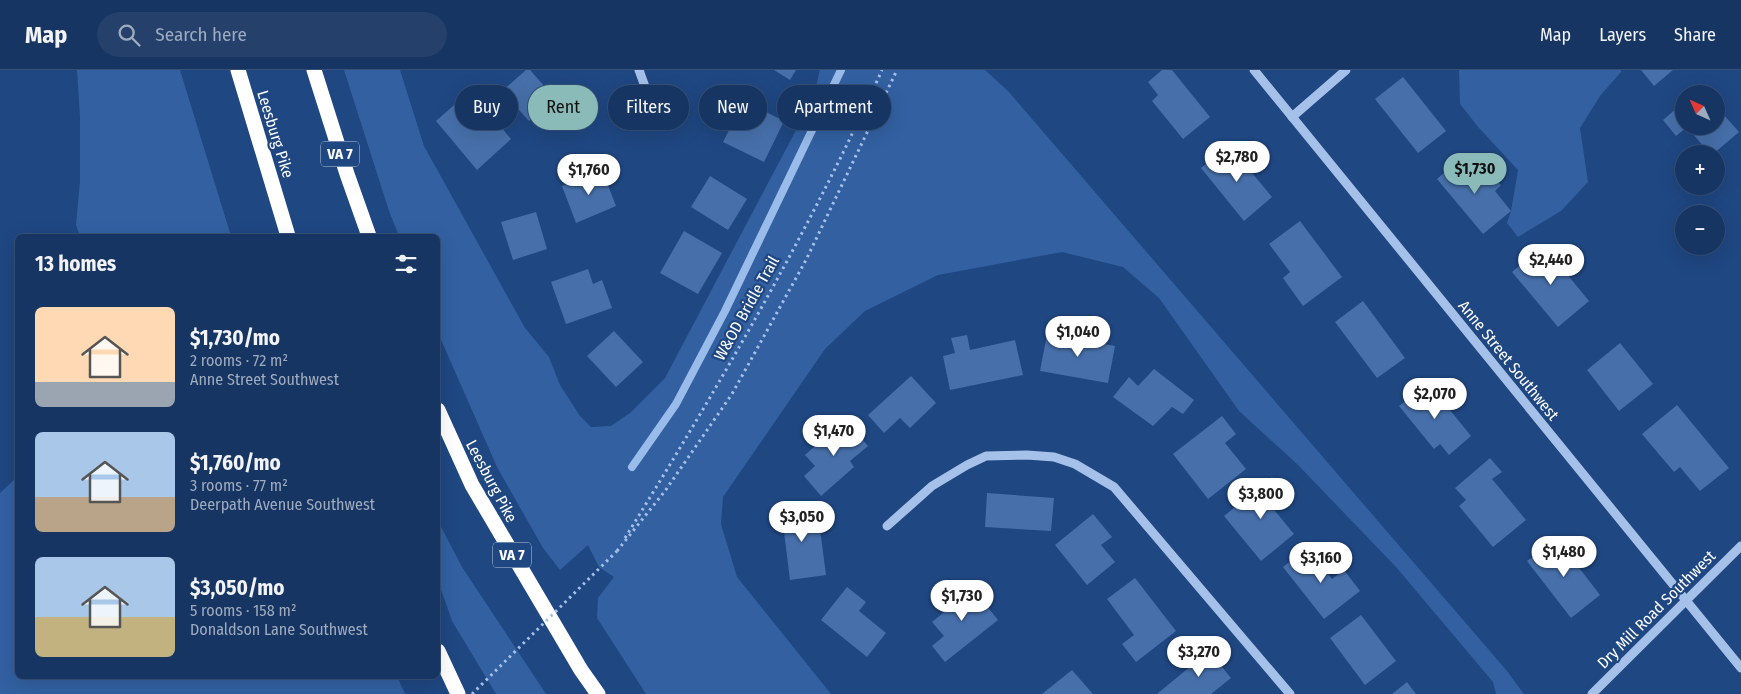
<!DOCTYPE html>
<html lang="en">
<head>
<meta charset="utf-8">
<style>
	:root { --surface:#173562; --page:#24406b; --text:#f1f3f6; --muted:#9eabbe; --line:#365077; --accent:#8bbbb9 }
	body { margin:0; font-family:"Fira Sans Condensed",sans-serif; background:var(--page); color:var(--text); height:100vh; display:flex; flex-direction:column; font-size:19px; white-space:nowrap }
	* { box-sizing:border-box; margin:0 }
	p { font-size:16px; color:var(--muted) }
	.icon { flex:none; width:28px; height:28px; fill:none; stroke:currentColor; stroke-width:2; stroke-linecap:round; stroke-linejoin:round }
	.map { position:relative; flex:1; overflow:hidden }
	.details { position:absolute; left:15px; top:164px; width:425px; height:445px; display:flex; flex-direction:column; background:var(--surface); border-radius:8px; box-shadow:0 5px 20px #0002,0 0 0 1px var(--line) }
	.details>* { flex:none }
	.hud { position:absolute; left:455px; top:15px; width:475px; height:45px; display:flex; gap:10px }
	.needle { width:32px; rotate:315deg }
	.buttons { position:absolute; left:1675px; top:15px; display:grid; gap:10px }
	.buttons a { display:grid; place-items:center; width:50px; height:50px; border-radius:50%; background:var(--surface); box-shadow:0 5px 20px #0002,0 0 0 1px var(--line); font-size:25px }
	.price { position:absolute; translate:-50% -42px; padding:0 11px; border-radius:18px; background:#fff; color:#222; font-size:16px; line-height:32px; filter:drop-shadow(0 1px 2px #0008) }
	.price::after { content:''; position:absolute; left:50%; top:30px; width:15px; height:11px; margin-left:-8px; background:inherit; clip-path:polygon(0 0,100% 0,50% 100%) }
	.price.current { background:var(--accent); color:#111 }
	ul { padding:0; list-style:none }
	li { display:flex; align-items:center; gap:15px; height:125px; padding:0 20px }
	li span { display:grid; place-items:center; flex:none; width:140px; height:100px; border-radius:8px; color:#555 }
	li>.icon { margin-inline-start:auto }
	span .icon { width:60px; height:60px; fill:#fffc; stroke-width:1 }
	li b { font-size:21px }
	h2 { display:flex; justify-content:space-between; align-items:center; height:60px; padding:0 20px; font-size:21px }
	.tag { padding:0 18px; border-radius:22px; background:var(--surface); box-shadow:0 5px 20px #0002,0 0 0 1px var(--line); font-size:18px; line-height:45px }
	.tag.current { background:var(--accent); color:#111 }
	header { display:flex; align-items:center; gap:30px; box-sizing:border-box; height:70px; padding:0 25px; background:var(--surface); border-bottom:1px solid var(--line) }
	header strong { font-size:24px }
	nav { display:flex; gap:28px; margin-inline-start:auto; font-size:18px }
	.search { width:350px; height:45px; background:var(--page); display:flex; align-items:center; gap:12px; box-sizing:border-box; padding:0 18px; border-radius:28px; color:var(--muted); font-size:19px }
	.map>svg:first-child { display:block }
	.green { fill:#3260a1 }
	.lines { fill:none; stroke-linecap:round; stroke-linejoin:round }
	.stream { stroke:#99bceb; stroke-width:8 }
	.building { fill:#4770ab }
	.path { stroke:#a5c1e9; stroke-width:3; stroke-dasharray:2.5 4; stroke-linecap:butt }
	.minor { stroke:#a5c1e9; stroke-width:9 }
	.highway { stroke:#fff; stroke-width:15 }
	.path-bridge { stroke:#a5c1e9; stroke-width:3; stroke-dasharray:2.5 4; stroke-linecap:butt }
	.labels { text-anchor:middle; stroke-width:4.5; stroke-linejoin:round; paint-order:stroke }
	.shield { fill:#1f4782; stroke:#bcc8da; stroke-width:1 }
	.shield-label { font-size:15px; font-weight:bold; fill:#fff }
	.street-label { font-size:16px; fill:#fff; stroke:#1f4782 }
</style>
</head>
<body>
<header>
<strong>Map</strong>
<div class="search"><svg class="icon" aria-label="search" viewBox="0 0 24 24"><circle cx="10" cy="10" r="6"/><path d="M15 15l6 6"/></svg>Search here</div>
<nav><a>Map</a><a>Layers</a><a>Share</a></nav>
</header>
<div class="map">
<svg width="1741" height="624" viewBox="0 0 1741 624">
	<rect width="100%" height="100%" fill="#1f4782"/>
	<!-- green -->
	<g class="green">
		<path d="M77 0H180L231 166H80L76 155 80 111V47Z"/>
		<path d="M344 0H400L424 76 525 258 549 287 560 315 580 346 591 357 611 356 630 343 665 308 813 28 820 0H985L1008 21 1507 601 1524 624H1496L1493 612 1396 497 1298 395 1239 341 1159 228 1123 197 1062 182 938 205 865 241 825 279 723 427 721 454 737 507 831 624H646L597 548 598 528 614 507 599 497 588 475 560 500 543 478 497 397 438 263V166H399L389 141Z"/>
		<path d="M1459 0H1621V2L1600 26 1580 58 1588 112 1561 141 1518 167 1507 153 1511 141 1518 100 1479 58 1460 34Z"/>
		<path d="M17 407 18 606H397L405 624H0V423Z"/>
		<path d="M438 451 462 497 546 624H496L452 551 438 511Z"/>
	</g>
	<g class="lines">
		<!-- stream -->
		<path class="stream" d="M632 397 676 334 725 241 841 0"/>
	</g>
	<!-- building -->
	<g class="building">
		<path d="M526 0H530L555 28 529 51 502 21Z"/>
		<path d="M774 0H796L790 10Z"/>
		<path d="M1162 0H1172L1210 47 1183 69 1152 31 1158 25 1148 12Z"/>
		<path d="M1641 0H1673L1654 16Z"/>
		<path d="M1403 7 1446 61 1418 83 1375 29Z"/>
		<path d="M470 21 511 69 477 100 436 51Z"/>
		<path d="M744 31 784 51 764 92 723 72Z"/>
		<path d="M1684 32V56H1716V36L1739 62 1713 84H1710L1687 57 1676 66 1663 50Z"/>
		<path d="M1229 75 1272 127 1244 151 1201 98Z"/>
		<path d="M1462 87 1480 108 1487 101 1501 115 1495 121 1511 141 1483 164 1437 109Z"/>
		<path d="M602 100 616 136 576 153 562 116Z"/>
		<path d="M710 106 747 129 728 160 691 137Z"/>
		<path d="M536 142 547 179 513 190 501 152Z"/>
		<path d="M1300 151 1342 207 1303 236 1283 208 1290 202 1269 174Z"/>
		<path d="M684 161 722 183 698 224 660 203Z"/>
		<path d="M1544 176 1589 231 1558 257 1512 202Z"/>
		<path d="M588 199 593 214 602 210 612 238 566 254 551 212Z"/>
		<path d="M1363 231 1405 288 1377 308 1335 252Z"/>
		<path d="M614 261 643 292 616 317 587 286Z"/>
		<path d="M1047 264 1115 276 1108 313 1040 301Z"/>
		<path d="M967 265 970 280 1015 270 1023 305 950 320 943 286 955 283 951 268Z"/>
		<path d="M1620 273 1653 314 1619 341 1587 300Z"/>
		<path d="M1154 299 1194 330 1183 344 1172 337 1153 356 1113 327 1129 307 1138 316Z"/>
		<path d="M911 306 936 333 910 358 900 348 884 363 868 345Z"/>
		<path d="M1428 313 1471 366 1449 385 1440 374 1434 379 1399 336Z"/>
		<path d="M1677 335 1729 398 1700 421 1680 397 1674 402 1642 364Z"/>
		<path d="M1222 346 1236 364 1225 373 1246 399 1208 429 1173 384Z"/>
		<path d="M845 349 868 376 850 391 854 397 821 426 804 406 815 396 805 385Z"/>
		<path d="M1490 388 1502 402 1492 409 1526 450 1493 477 1459 436 1466 430 1455 418Z"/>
		<path d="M1272 407 1285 424 1271 436 1294 464 1261 491 1224 446Z"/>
		<path d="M987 423 1054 428 1051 461 985 457Z"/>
		<path d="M808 433 812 460 820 459 826 505 790 510 781 437Z"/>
		<path d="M1093 444 1112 467 1101 475 1115 492 1087 515 1055 475Z"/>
		<path d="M1557 469 1600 525 1571 548 1527 491Z"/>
		<path d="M1307 478 1332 509 1344 500 1360 521 1324 549 1283 497Z"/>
		<path d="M1135 508 1176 561 1136 592 1122 574 1134 565 1107 529Z"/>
		<path d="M968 513 998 550 945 592 932 576 944 566 932 552 948 539 943 532Z"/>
		<path d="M847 517 866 532 859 541 886 563 867 587 821 550Z"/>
		<path d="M1361 545 1396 591 1365 615 1330 568Z"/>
		<path d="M1209 581 1231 608 1211 624H1157Z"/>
		<path d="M1072 600 1093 624H1042Z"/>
		<path d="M1407 612 1416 624H1392Z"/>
	</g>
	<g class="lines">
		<!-- path -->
		<g class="path">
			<path d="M625 468C719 316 809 162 882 0"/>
			<path d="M617 481 665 421 732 324 806 190 897 0"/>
		</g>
		<!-- minor -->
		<g class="minor">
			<path d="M639 0 648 25"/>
			<path d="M1254 0 1741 598"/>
			<path d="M1292 47 1346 0"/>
			<path d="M887 456 932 416 967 395 986 386 1027 385 1054 387 1075 394 1114 417 1290 624"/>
			<path d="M1592 624 1741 476"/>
		</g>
		<!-- highway -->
		<g class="highway">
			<path d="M238 0 288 166"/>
			<path d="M314 0 347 104 369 166"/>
			<path d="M438 340 472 415 581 600 598 624"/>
			<path d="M438 581 458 624"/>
		</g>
		<!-- path-bridge -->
		<path class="path-bridge" d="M472 624 617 481"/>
	</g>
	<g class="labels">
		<!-- shield labels -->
		<g class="shield">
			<rect x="321" y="71.5" width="38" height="25" rx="4"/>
			<rect x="493" y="472.5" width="38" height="25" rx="4"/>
		</g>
		<g class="shield-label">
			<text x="340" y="89">VA 7</text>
			<text x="512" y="490">VA 7</text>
		</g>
		<!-- street labels -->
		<g class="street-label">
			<text transform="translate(276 64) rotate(73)" y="6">Leesburg Pike</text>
			<text transform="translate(746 238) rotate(-61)" y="6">W&amp;OD Bridle Trail</text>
			<text transform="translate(1509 290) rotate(51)" y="6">Anne Street Southwest</text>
			<text transform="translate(492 411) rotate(62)" y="6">Leesburg Pike</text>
			<text transform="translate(1656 539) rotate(-45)" y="6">Dry Mill Road Southwest</text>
		</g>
	</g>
</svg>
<div class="buttons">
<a><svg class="needle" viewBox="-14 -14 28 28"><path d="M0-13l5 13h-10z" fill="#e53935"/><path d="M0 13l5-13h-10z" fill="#9eabbe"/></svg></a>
<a>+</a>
<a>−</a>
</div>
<b class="price" style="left:1237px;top:113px">$2,780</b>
<b class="price current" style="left:1475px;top:125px">$1,730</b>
<b class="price" style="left:589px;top:126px">$1,760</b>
<b class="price" style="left:1551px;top:216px">$2,440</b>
<b class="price" style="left:1078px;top:288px">$1,040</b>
<b class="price" style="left:1435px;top:350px">$2,070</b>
<b class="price" style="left:834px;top:387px">$1,470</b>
<b class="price" style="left:1261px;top:450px">$3,800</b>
<b class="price" style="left:802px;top:473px">$3,050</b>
<b class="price" style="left:1564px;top:508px">$1,480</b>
<b class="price" style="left:1321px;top:514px">$3,160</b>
<b class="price" style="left:962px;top:552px">$1,730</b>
<b class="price" style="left:1199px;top:608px">$3,270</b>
<div class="hud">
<a class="tag">Buy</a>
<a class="tag current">Rent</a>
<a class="tag">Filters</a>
<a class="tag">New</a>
<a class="tag">Apartment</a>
</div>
<section class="details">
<h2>13 homes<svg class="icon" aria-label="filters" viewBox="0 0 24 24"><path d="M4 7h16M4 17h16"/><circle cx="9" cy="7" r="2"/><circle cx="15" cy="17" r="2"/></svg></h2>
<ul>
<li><span style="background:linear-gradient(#ffd9b3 75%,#9aa5b1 0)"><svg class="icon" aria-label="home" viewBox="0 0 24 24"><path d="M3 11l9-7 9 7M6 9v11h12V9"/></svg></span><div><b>$1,730/mo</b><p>2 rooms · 72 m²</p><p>Anne Street Southwest</p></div></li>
<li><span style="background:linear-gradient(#a9c7e8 65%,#b9a48a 0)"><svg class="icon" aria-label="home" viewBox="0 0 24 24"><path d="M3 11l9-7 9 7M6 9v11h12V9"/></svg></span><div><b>$1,760/mo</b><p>3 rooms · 77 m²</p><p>Deerpath Avenue Southwest</p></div></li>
<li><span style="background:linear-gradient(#a9c7e8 60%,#c2b280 0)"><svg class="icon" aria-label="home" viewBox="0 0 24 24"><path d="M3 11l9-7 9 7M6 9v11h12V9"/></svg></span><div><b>$3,050/mo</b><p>5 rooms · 158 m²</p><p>Donaldson Lane Southwest</p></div></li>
</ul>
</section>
</div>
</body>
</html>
